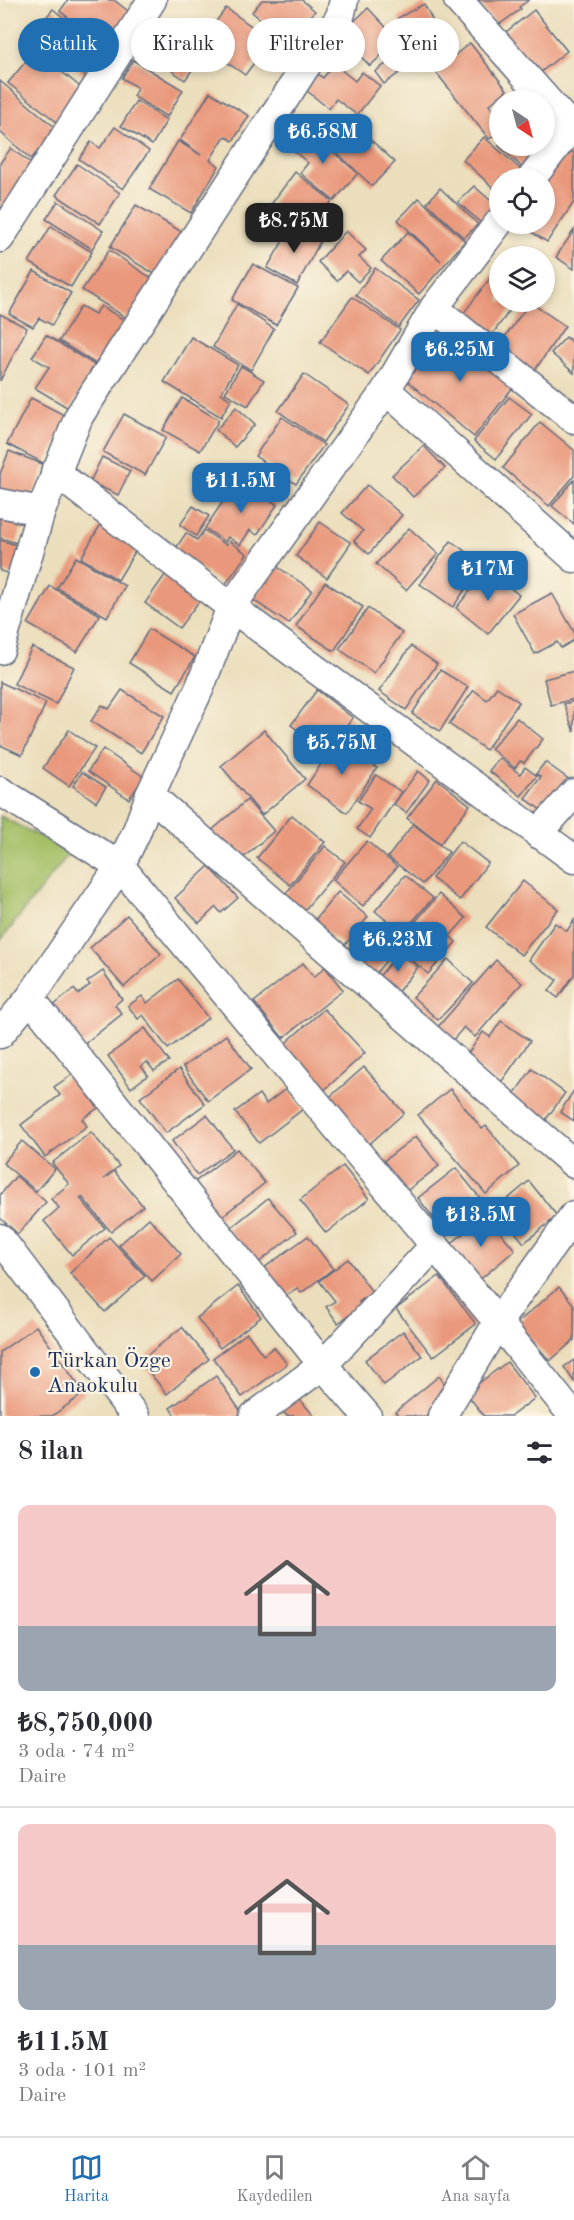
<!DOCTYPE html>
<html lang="tr">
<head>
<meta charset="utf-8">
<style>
	:root { --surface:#fff; --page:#f2f2f3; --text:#2b2b33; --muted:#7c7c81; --line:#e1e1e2; --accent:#1f6fb2 }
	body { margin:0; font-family:"Old Standard TT",serif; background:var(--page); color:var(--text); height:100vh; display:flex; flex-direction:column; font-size:22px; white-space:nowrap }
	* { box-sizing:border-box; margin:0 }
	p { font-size:20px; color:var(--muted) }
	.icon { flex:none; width:33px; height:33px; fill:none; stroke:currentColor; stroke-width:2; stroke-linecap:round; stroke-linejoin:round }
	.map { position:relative; height:1416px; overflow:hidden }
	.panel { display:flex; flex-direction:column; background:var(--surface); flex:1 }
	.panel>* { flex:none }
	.hud { position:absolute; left:18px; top:18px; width:538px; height:54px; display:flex; gap:12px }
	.needle { width:39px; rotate:144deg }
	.controls { position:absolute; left:489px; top:90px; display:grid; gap:12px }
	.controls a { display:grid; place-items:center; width:66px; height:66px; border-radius:50%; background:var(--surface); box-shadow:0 3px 9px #0003; font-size:30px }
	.price { position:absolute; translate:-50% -51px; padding:0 14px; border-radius:12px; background:var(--accent); color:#fff; font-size:20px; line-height:39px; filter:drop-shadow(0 2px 3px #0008) }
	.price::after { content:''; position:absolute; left:50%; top:36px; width:18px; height:14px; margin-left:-9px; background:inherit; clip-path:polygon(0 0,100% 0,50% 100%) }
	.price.current { background:#222; color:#fff }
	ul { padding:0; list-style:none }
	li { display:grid; align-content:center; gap:12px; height:318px; padding:0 18px }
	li+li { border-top:2px solid var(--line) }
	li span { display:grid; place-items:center; height:186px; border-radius:12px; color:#555 }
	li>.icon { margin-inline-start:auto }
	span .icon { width:108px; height:108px; fill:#fffc; stroke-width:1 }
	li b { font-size:26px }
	h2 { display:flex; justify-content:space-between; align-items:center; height:72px; padding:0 18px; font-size:26px }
	.pill { padding:0 21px; border-radius:27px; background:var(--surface); box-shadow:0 3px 9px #0003; font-size:21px; line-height:54px }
	.pill.current { background:var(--accent); color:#fff }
	.tabs { display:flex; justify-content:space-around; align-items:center; height:84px; border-top:2px solid var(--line); background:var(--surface); font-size:16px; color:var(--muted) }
	.tabs a { display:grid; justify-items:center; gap:3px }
	.tabs .current { color:var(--accent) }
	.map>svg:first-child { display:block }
	.green { fill:#a4bf66; stroke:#607762; stroke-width:1.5 }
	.building { fill:#e9987c }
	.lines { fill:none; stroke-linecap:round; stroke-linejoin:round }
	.street-casing { stroke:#646c7f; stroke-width:31 }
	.street { stroke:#fff; stroke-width:28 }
	.poi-dot { fill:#1f6fb2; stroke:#fcf5e5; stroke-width:2 }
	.labels { text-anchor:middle; stroke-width:4.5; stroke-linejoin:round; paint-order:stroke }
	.poi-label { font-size:22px; fill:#1b2f5e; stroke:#fcf5e5; text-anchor:start }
</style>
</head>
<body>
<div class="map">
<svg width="574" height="1416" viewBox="0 0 574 1416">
	<rect width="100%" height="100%" fill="#fcf5e5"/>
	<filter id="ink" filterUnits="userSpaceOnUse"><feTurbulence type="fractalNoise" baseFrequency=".0167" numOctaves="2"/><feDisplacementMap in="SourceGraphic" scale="12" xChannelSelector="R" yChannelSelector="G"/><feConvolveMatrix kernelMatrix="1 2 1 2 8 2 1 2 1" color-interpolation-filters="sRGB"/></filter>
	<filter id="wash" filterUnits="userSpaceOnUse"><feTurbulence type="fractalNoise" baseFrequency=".008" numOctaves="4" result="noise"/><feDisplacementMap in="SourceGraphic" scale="24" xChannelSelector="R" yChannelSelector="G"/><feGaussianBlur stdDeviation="1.35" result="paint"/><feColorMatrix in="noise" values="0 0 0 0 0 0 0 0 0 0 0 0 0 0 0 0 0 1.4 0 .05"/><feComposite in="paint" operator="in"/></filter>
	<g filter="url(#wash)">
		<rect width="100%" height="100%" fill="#ebdebc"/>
		<!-- green -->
		<path class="green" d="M0 816 70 852 0 941Z"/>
		<g id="blocks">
			<!-- building -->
			<g class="building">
				<path d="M68 0H114L133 15 106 48 60 11Z"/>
				<path d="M262 0H302L315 11 288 43 252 12Z"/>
				<path d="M477 0H529L519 7 521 9 497 26Z"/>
				<path d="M424 4 446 46 429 55 422 41 413 45 398 18Z"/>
				<path d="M226 8 271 40 245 75 200 43Z"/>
				<path d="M368 8 398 40 370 66 340 35Z"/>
				<path d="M53 9 106 53 86 77 69 63 62 72 84 90 58 123 8 83 36 49 26 41Z"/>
				<path d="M534 10 567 51 536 76 502 35Z"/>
				<path d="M172 24 207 49 185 80 150 55Z"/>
				<path d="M470 43 507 90 489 105 500 118V131L489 139 435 71Z"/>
				<path d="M405 50 414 62 384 84 375 72Z"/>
				<path d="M133 60 183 90 167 117 133 96 138 88 122 78Z"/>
				<path d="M334 64 355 81 362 72 380 86 357 115 336 99 329 109 306 90 318 74 323 78Z"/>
				<path d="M0 81 57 129 31 159 0 132Z"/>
				<path d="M210 92 249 116 233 141 225 136 210 160 219 166 191 213 149 189 178 141 201 155 180 140Z"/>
				<path d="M136 101 167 120 152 145 121 126Z"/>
				<path d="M349 120 395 162 372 186 328 144Z"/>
				<path d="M115 127 149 151 123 189 79 159 91 142 100 148Z"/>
				<path d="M304 128 358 173 334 201 300 173 308 163 288 146Z"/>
				<path d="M484 137 526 174 522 178H500V194L463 160Z"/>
				<path d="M499 146H531L542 155 526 171Z"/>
				<path d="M564 147 574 153V202L547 242 519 224H544V178Z"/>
				<path d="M11 148 34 166 0 210V163Z"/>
				<path d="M77 164 120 193 100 224 56 195Z"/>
				<path d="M295 172 332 201 309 231 272 203Z"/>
				<path d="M474 186 498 207 482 224 458 202Z"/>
				<path d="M440 188 478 224 464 238 427 203Z"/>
				<path d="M419 198 465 241 419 294 381 261 408 232 441 261 398 220Z"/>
				<path d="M58 201 103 231 92 249 46 219Z"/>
				<path d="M136 205 182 232 156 275 110 247Z"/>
				<path d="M293 224 321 240 297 285 267 268Z"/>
				<path d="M51 226 92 252 71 287 29 262Z"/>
				<path d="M574 230V269L556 257Z"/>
				<path d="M346 231 366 250 359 257 371 268 358 282 346 271 337 281 318 262Z"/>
				<path d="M109 250 154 280 128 319 82 290Z"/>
				<path d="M253 264 298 288 276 325 232 300Z"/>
				<path d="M375 268 419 300 399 327 356 295Z"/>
				<path d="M496 270 500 273V302H516L485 344 457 322Z"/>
				<path d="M34 271 71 293 52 325 39 318 33 327 9 314Z"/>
				<path d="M352 297 400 330 369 375 320 342Z"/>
				<path d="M530 302 565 326 531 376 495 351Z"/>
				<path d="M237 304 274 329 251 370 213 347Z"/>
				<path d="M81 306 95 314 101 306 126 321 99 366 59 341Z"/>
				<path d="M0 314 27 328 0 381Z"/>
				<path d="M446 329 514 386 474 437 406 380Z"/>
				<path d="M46 335 96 366 70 409 35 388 49 367 32 357Z"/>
				<path d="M191 337 238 365 221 393 231 400 221 417 164 382Z"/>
				<path d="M566 337 574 344V373L551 353Z"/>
				<path d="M241 366 264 380 248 406 225 393Z"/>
				<path d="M304 374 349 405 323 442 278 411Z"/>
				<path d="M509 397 532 414 496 459 474 441Z"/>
				<path d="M31 398 70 418 45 464 7 444Z"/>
				<path d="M182 398 219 420 200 451 163 430Z"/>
				<path d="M236 407 255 424 235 447 216 430Z"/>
				<path d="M124 414 166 437 145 475 103 452Z"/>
				<path d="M282 417 324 445 296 484 255 456Z"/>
				<path d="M540 422 574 450V476L549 506 503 468Z"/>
				<path d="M424 446 445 468 413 497 392 475Z"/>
				<path d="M9 451 45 465 30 504 0 492V474Z"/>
				<path d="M102 457 130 471 118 495 90 482Z"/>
				<path d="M239 478 277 505 257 535 250 530 240 545 228 537 225 542 205 528Z"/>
				<path d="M574 480V524L552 506Z"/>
				<path d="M367 485 402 515 369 554 354 541 363 531 342 513Z"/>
				<path d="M193 506 209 516 196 536 180 525Z"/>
				<path d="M0 517 23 524 17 543 0 538Z"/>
				<path d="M102 522 139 545 118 580 81 558Z"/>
				<path d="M320 522 351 543 327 578 296 556Z"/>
				<path d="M409 528 438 554 406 590 376 564Z"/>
				<path d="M204 530 226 545 229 541 247 554 225 585 174 551 186 533 197 540Z"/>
				<path d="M0 540 23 547 14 575 0 571Z"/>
				<path d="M451 541 483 564 453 607 420 584Z"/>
				<path d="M76 557 125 586 107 617 57 588Z"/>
				<path d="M276 566 312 590 289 624 253 600Z"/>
				<path d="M488 569 519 595 488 634 456 608Z"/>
				<path d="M168 571 203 596 179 628 145 603Z"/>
				<path d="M325 582 363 607 334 651 296 626Z"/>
				<path d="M50 586 100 615 77 652 28 624Z"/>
				<path d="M552 593 574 632V640L561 648 557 642 535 654 513 614Z"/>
				<path d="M368 608 402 633 374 673 339 649Z"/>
				<path d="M149 629 195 657 174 691 129 663Z"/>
				<path d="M411 646 437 664 406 710 379 691Z"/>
				<path d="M32 647 74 667 56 704 14 684Z"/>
				<path d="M440 670 468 687 440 731 412 714Z"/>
				<path d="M574 671V699L551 705 544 679Z"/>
				<path d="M0 682 46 703 22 755 0 745Z"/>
				<path d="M497 687 519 702 486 750 449 724 474 690 487 700Z"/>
				<path d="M122 690 164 716 141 753 91 721 102 705 109 709Z"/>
				<path d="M317 690 353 718 327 752 291 725Z"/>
				<path d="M574 701V732L564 704Z"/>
				<path d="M517 718 543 739 524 763 520 761 515 768 491 749Z"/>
				<path d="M69 730 95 748 69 786 43 768Z"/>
				<path d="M264 730 305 779 262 815 221 766Z"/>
				<path d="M337 740 377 768 347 813 307 785Z"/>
				<path d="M103 749 144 777 129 799 88 771Z"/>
				<path d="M499 758 520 774 525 767 537 776 521 796 489 771Z"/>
				<path d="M545 762 574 783 549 816 525 798 541 777 536 774Z"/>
				<path d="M418 771 430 780 406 813 394 804Z"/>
				<path d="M82 772 106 787 96 802 73 786Z"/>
				<path d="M376 775 401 792 370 838 357 829 371 809 358 801Z"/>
				<path d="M437 779 470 805 440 844 407 818Z"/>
				<path d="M247 800 274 831 237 863 210 832Z"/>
				<path d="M292 815 325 842 290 885 257 858Z"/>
				<path d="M413 824 449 852 423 884 388 857Z"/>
				<path d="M367 841 397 867 363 906 333 880Z"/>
				<path d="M460 841 488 863 460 900 432 878Z"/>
				<path d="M325 846 345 862 302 913 283 897Z"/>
				<path d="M209 866 238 898 221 913 216 907 199 923 175 898Z"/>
				<path d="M405 875 433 898 390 947 375 933 386 920 375 911Z"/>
				<path d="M523 881 558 909 521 955 486 927Z"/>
				<path d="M338 892 368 917 344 946 314 921Z"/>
				<path d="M439 894 466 918 450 936 456 942 428 974 395 945Z"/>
				<path d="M127 915 161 954 124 987 90 948Z"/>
				<path d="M574 920V975L558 998 549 991 557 980 529 960 555 923 567 931Z"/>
				<path d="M371 927 375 930 371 935 393 951 375 975 360 965 369 953 357 945Z"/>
				<path d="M399 952 418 967 396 994 377 979Z"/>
				<path d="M448 959 473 983 438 1020 413 997Z"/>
				<path d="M496 960 522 983 475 1037 464 1027 452 1041 437 1028Z"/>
				<path d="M303 963 314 977 325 967 343 990 283 1038 254 1002Z"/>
				<path d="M103 971 122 999 115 1005 122 1014 83 1045 53 1006 74 989 78 994 90 985 87 982Z"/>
				<path d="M178 979 208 1018 168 1049 143 1015 138 1019 128 1006 142 996 147 1003Z"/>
				<path d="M324 1009 365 1053 321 1093 280 1048Z"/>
				<path d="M501 1021 530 1041 500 1084 464 1059 483 1032 490 1037Z"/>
				<path d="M145 1028 169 1061 154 1071 147 1062 141 1066 148 1075 131 1088 108 1056Z"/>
				<path d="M226 1035 251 1069 208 1101 183 1067Z"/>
				<path d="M364 1067 404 1113 365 1148 324 1102Z"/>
				<path d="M179 1069 205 1104 166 1133 140 1098Z"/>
				<path d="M532 1069 565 1093 542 1125 509 1101Z"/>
				<path d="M73 1074 98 1108 82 1119 87 1126 45 1157 21 1125 60 1095 54 1087Z"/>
				<path d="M287 1088 303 1109 259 1143 235 1112 259 1094 266 1104Z"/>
				<path d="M450 1089 482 1129 486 1126 519 1166 486 1194 418 1115Z"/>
				<path d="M574 1090V1121L560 1112Z"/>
				<path d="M207 1115 233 1149 197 1175 172 1141Z"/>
				<path d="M91 1132 119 1166 104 1179 114 1171 143 1206 111 1232 82 1197 80 1198 105 1228 72 1255 44 1221 59 1208 51 1199 69 1184 52 1163Z"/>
				<path d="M416 1136 439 1166 404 1193 381 1163Z"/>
				<path d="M22 1141 55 1169 36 1191 3 1163Z"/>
				<path d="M237 1149 265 1183 217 1220 191 1185Z"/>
				<path d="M343 1166 369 1199 326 1233 300 1200Z"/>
				<path d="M456 1168 484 1203 446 1234 418 1198Z"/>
				<path d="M16 1176 46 1202 18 1234 0 1218V1195Z"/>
				<path d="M529 1181 557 1216 524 1243 496 1209Z"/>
				<path d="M268 1198 297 1232 257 1264 228 1230Z"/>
				<path d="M486 1215 515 1250 477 1282 447 1247Z"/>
				<path d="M149 1218 181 1254 152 1281 119 1245Z"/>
				<path d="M308 1236 333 1269 301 1293 297 1288 282 1299 260 1271Z"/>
				<path d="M109 1237 145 1276 105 1312 70 1273Z"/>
				<path d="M348 1259 372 1292 359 1302 362 1306 338 1323 326 1307 335 1301 319 1281Z"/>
				<path d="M439 1276 476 1324 433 1357 396 1309Z"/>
				<path d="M238 1286 261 1317 220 1348 197 1318Z"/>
				<path d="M559 1287 574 1305V1340L550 1361 517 1323Z"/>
				<path d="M36 1326 84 1393 52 1416H0V1352Z"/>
				<path d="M182 1327 209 1359 167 1394 140 1361Z"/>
				<path d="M403 1331 422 1356 384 1385 365 1360Z"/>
				<path d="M247 1333 263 1355 274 1347 287 1364 242 1397 213 1358Z"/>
				<path d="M574 1360V1382L564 1367Z"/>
				<path d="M507 1362 535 1398 511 1416H484L466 1393Z"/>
				<path d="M216 1376 244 1416H175L170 1408Z"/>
				<path d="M439 1376 451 1392 433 1416H399L395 1412Z"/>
				<path d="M298 1397 314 1416H287L282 1410Z"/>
			</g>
		</g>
	</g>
	<g filter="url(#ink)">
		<use href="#blocks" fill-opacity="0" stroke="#646c7f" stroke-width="1.5"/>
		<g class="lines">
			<!-- street casing -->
			<g class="street-casing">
				<g id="street">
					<path d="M458 0 571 127 532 178"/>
					<path d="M0 238 152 0"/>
					<path d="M434 308 574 419"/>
					<path d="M386 390 574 558"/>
					<path d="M55 472 231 607 574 859"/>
					<path d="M0 503 41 511"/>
					<path d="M0 650 41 511 79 416 304 69 340 17 344 0"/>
					<path d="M0 791 120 866 498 1322 573 1416"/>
					<path d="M150 795 574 1164"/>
					<path d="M538 834 574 793"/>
					<path d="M30 998 323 1365 367 1416"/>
					<path d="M0 1034 30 998 120 866 136 833 150 795 200 687 231 607 386 390 434 308 500 221"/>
					<path d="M0 1238 135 1416"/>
					<path d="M254 1416 323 1365 434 1246"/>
					<path d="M442 1416 498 1322 574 1215"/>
				</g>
			</g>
			<!-- street -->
			<use href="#street" class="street"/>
		</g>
	</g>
	<!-- markers -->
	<circle class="poi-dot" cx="35" cy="1372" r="6"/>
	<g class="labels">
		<!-- poi labels -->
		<g class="poi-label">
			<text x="47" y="1367">Türkan Özge<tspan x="47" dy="25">Anaokulu</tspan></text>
		</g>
	</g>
</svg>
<div class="controls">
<a><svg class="needle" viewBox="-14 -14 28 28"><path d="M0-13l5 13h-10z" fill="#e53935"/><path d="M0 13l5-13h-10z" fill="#7c7c81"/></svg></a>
<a><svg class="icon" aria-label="locate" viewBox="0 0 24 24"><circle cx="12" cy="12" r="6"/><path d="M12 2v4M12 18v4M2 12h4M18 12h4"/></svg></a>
<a><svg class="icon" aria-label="layers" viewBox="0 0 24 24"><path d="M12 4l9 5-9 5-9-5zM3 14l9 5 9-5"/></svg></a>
</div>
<b class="price" style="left:323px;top:165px">₺6.58M</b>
<b class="price current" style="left:294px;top:254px">₺8.75M</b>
<b class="price" style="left:460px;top:383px">₺6.25M</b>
<b class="price" style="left:241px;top:514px">₺11.5M</b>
<b class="price" style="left:488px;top:602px">₺17M</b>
<b class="price" style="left:342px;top:776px">₺5.75M</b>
<b class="price" style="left:398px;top:973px">₺6.23M</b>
<b class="price" style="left:481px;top:1248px">₺13.5M</b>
<div class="hud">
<a class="pill current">Satılık</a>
<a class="pill">Kiralık</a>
<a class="pill">Filtreler</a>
<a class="pill">Yeni</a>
</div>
</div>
<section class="panel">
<h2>8 ilan<svg class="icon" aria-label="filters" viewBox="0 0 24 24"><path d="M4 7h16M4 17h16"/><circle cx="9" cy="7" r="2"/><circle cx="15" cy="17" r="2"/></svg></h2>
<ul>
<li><span style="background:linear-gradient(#f6c9c9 65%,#9aa5b1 0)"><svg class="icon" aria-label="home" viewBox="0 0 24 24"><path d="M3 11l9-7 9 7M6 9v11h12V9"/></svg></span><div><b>₺8,750,000</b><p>3 oda · 74 m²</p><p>Daire</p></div></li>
<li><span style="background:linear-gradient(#f6c9c9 65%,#9aa5b1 0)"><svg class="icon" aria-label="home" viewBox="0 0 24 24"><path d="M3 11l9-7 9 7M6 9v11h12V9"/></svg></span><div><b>₺11.5M</b><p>3 oda · 101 m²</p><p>Daire</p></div></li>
</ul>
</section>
<nav class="tabs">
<a class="current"><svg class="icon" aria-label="map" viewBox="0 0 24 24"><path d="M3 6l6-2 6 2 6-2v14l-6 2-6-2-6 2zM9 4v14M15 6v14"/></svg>Harita</a>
<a><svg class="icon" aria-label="saved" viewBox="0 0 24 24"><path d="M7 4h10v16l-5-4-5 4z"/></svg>Kaydedilen</a>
<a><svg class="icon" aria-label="home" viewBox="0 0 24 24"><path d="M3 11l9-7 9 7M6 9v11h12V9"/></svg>Ana sayfa</a>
</nav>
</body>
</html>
